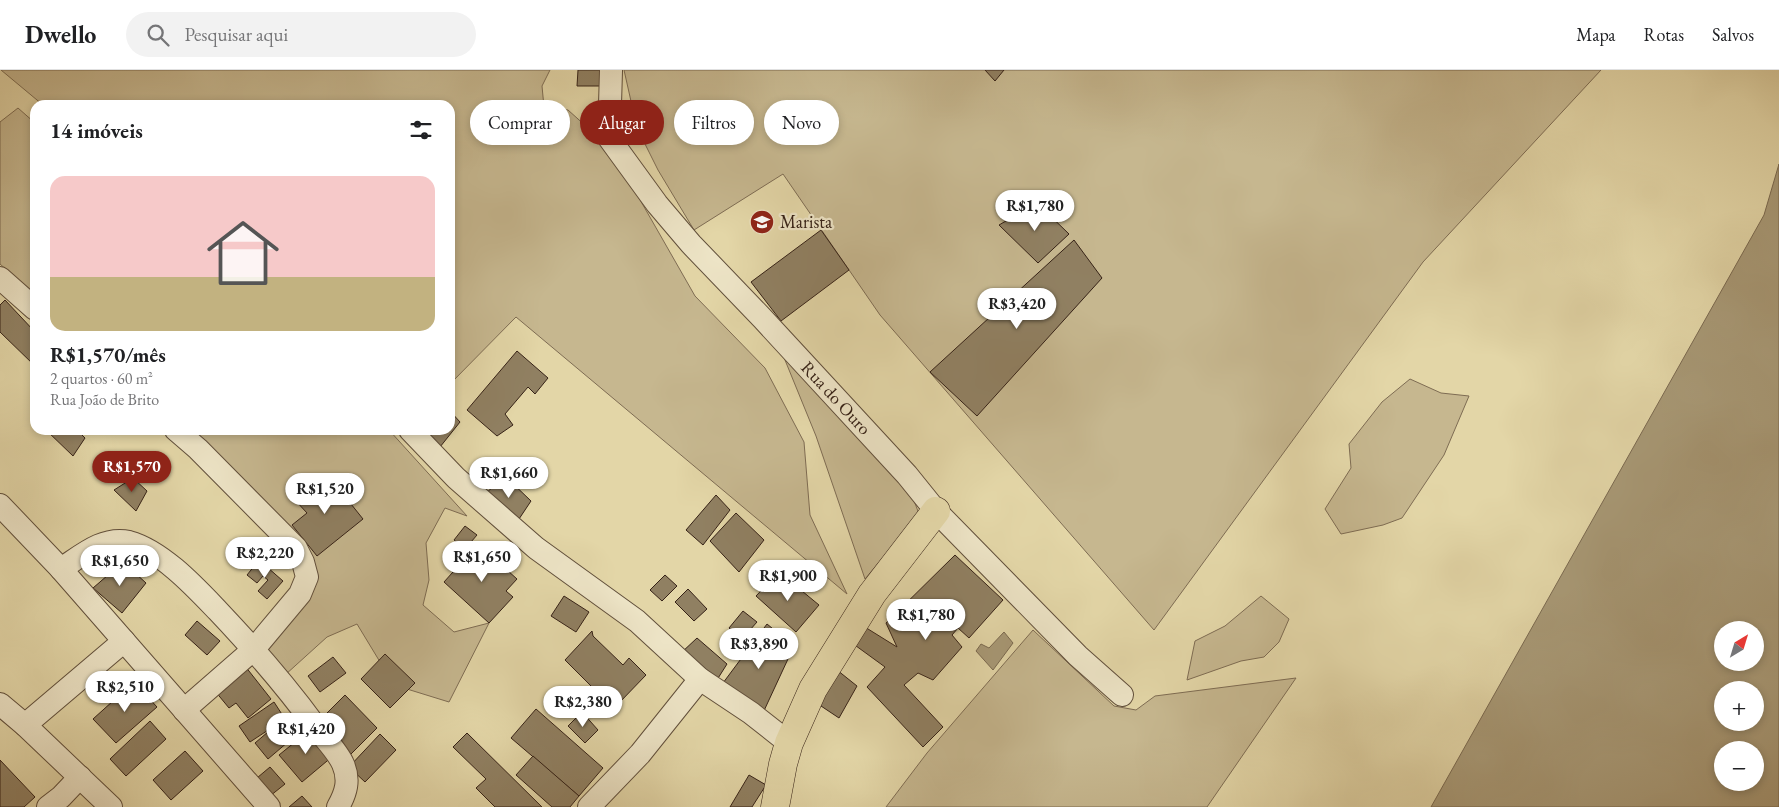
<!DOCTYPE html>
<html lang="pt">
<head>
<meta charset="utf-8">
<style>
	:root { --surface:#fff; --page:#f2f2f2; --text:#202124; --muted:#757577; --line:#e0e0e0; --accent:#8f2418 }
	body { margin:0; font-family:"EB Garamond",serif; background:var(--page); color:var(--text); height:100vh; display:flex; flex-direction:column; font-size:19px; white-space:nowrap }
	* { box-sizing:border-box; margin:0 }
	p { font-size:16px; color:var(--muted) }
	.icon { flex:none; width:28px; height:28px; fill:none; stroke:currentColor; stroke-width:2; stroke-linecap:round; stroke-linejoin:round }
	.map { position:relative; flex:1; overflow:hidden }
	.drawer { position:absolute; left:30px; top:30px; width:425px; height:335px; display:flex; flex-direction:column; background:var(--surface); border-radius:15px; box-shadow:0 2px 8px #0003 }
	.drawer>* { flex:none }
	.top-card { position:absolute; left:470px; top:30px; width:475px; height:45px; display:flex; gap:10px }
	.needle { width:32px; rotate:38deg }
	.tools { position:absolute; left:1714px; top:551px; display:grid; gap:10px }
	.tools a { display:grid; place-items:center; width:50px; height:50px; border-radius:50%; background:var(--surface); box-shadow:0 2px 8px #0003; font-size:25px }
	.price { position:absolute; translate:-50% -42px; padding:0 11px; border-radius:18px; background:#fff; color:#222; font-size:16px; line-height:32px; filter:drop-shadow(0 1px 2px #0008) }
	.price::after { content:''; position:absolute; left:50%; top:30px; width:15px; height:11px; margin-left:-8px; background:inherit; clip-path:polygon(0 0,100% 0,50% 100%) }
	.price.selected { background:var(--accent); color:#fff }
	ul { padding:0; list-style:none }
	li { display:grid; align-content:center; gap:10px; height:265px; padding:0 20px }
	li+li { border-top:1px solid var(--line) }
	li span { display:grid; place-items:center; height:155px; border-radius:15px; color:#555 }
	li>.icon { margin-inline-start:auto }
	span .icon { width:90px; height:90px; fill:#fffc; stroke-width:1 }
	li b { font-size:21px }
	h2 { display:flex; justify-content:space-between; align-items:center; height:60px; padding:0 20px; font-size:21px }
	.chip { padding:0 18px; border-radius:22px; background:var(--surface); box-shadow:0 2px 8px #0003; font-size:18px; line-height:45px }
	.chip.selected { background:var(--accent); color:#fff }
	header { display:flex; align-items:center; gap:30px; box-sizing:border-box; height:70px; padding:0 25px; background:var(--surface); border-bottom:1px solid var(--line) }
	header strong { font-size:24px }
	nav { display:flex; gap:28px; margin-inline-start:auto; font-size:18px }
	.search { width:350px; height:45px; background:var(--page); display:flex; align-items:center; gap:12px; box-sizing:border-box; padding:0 18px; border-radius:28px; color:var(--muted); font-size:19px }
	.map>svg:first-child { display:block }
	.green { fill:#c6b78f; stroke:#7e6c53 }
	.water { fill:#a89976; stroke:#7a6950; fill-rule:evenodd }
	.building { fill:#908062; stroke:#362217 }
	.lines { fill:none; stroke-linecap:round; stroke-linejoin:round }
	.minor-casing { stroke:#614f3b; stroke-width:24 }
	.primary-casing { stroke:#362217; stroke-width:29 }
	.minor { stroke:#ede4c6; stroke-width:22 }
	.primary { stroke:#e3d6a7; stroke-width:28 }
	.labels { text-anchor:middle; stroke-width:4.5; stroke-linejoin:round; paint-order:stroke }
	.poi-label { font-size:18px; fill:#362217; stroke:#ede4c6; text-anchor:start }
	.street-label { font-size:18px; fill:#362217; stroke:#ede4c6 }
</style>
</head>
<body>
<header>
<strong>Dwello</strong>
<div class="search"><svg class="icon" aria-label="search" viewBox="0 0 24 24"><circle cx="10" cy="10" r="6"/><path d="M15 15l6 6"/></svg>Pesquisar aqui</div>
<nav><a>Mapa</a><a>Rotas</a><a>Salvos</a></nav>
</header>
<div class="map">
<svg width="1779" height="737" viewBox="0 0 1779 737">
	<rect width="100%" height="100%" fill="#e3d6a7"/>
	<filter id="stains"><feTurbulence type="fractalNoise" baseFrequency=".004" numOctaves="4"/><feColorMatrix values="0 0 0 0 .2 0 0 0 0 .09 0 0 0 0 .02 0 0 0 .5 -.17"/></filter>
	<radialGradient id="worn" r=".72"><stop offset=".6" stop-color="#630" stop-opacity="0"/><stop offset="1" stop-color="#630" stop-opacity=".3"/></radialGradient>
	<!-- green -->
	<g class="green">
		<path d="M1 0H550L542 16 544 37 568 40 617 84 635 121 695 226 765 298 804 372 810 445 847 524 516 247 450 314V35H43Z"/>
		<path d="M624 0H1601L1423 192 1154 560 880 245 783 104 694 160 658 100 637 58Z"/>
		<path d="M18 38 35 53V225L0 194V52Z"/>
		<path d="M776 268 909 417 919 444 865 509 816 366Z"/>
		<path d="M1410 309 1441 323 1469 326 1444 385 1402 448 1383 455 1341 464 1325 439 1351 398 1349 374 1382 332Z"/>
		<path d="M187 360H389L467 446 445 438 426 473 429 510 423 535 454 562 489 553 449 632 394 615 357 554 327 567 285 605 264 577 315 510Z"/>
		<path d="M1261 526 1289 549 1279 572 1264 587 1241 591 1187 610 1195 571 1225 556Z"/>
		<path d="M1033 560 1114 636 1136 640 1155 626 1296 608 1207 737H886L927 683Z"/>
	</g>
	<!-- water -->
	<g class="water">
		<path d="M1779 94V737H1431L1764 145ZM1722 560H1755V592H1722ZM1722 620H1755V652H1722ZM1722 680H1755V712H1722Z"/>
		<path d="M1004 562 1013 573 993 600 976 581 981 574 989 578Z"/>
	</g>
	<!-- building -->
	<g class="building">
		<path d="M578 0H604L603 16H577Z"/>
		<path d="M985 0H1004L995 11Z"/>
		<path d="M1037 133 1069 164 1038 193 999 155Z"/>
		<path d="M821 160 849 200 781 251 751 212Z"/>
		<path d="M1074 170 1102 208 977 346 930 302Z"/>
		<path d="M5 230 35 262V296L0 262V235Z"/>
		<path d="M517 281 548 308 535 324 528 317 505 344 513 355 497 366 467 340Z"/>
		<path d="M450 341 460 352 440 377 426 360H450Z"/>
		<path d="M46 360H77L85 368 73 386Z"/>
		<path d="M327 404 363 449 317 486 292 455 307 443 295 430Z"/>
		<path d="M505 406 531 431 515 455 485 424Z"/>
		<path d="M133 408 147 421 136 441 114 420Z"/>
		<path d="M716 425 730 440 703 475 686 460Z"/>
		<path d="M736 443 764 470 739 502 710 471Z"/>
		<path d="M465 456 477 465 465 479 454 470Z"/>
		<path d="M478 474 517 509 506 521 513 527 489 553 444 512Z"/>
		<path d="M955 485 1003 530 969 568 958 558 952 565 962 577 933 610 918 603 904 615 943 657 923 677 867 617 885 597 852 573 860 554 897 577 886 553Z"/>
		<path d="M259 490 283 511 267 529 258 521 268 510 263 506 257 513 247 505Z"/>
		<path d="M123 492 146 513 122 543 93 518Z"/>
		<path d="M779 502 819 535 796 562 756 526Z"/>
		<path d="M665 505 677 516 662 531 650 520Z"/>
		<path d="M688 519 707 539 694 551 675 532Z"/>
		<path d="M564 526 589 542 576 562 551 546Z"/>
		<path d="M743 541 757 552 742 569 729 558Z"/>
		<path d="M197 551 220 571 207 585 185 565Z"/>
		<path d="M767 554 794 576 762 645 720 617Z"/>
		<path d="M592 561 593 566 623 595 629 588 646 605 619 633 604 617 598 623 565 590Z"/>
		<path d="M697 568 727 594 715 613 681 583Z"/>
		<path d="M385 584 415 613 390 638 361 609Z"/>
		<path d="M333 587 346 603 320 622 308 606Z"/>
		<path d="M245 596 271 629 248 648 236 633 229 638 215 621Z"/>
		<path d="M837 600 857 616 839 648 818 634Z"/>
		<path d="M134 612 157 637 116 673 93 649Z"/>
		<path d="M575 617 585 627 573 639 563 629Z"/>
		<path d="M345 625 377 658 349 686 317 653Z"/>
		<path d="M274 632 285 649 250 672 239 656Z"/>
		<path d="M536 639 603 698 579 726 511 668Z"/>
		<path d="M582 642 598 660 585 673 568 656Z"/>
		<path d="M282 650 295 666 268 689 255 673Z"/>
		<path d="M150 651 166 669 126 706 110 689Z"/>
		<path d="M311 659 333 686 302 712 279 685Z"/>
		<path d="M467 663 542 737H495L476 718 486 709 453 677Z"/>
		<path d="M380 664 396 680 365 712 349 697Z"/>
		<path d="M185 681 203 701 171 730 153 710Z"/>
		<path d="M533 686 579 726 570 737H552L516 705Z"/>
		<path d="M0 690 35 727 24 737H0Z"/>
		<path d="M270 697 285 714 265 730 251 713Z"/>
		<path d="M749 705 766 715 752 737H730Z"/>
		<path d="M302 726 312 737H289Z"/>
	</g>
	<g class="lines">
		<!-- minor casing -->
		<g class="minor-casing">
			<g id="minor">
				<path d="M611 1 609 68 657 134 691 174 763 249 907 405 936 441 1078 586 1122 625"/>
				<path d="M0 208 35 239"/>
				<path d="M176 360 198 379 296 478 303 492 307 507 300 524 254 579 184 640"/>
				<path d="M410 360 456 408 536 478 637 551 700 609 751 643 789 673"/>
				<path d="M0 435 61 499 269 737"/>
				<path d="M61 499C81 486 103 466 129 472 162 481 195 517 218 541 253 578 286 616 316 657 324 668 338 682 343 694 350 710 346 723 338 737"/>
				<path d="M0 634 25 655 111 737"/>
				<path d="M25 655 124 571"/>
				<path d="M48 737 61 727 80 707"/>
				<path d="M589 737 640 684 700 609"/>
			</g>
		</g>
		<!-- primary casing -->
		<g class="primary-casing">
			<path id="primary" d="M775 737 783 694 789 673 813 619 872 524 936 441"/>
		</g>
		<!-- minor -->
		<use href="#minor" class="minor"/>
		<!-- primary -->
		<use href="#primary" class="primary"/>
	</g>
	<!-- icons -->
	<defs>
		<g id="school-disc" transform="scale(1.25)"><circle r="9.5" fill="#8f2418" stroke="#ede4c6"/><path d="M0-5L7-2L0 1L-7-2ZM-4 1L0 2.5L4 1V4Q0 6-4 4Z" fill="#fff"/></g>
	</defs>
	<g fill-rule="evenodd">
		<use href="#school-disc" x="762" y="152"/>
	</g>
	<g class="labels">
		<!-- poi labels -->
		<g class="poi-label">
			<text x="780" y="158">Marista</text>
		</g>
		<!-- street labels -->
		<g class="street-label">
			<text transform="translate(836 328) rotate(47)" y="6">Rua do Ouro</text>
		</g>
	</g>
	<rect width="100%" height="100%" filter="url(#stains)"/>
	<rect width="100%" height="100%" fill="url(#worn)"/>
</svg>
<div class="tools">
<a><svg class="needle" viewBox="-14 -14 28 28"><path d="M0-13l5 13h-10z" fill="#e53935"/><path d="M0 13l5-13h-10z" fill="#757577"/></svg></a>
<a>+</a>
<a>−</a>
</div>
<b class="price" style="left:1035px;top:162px">R$1,780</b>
<b class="price" style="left:1017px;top:260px">R$3,420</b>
<b class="price selected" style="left:132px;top:423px">R$1,570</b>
<b class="price" style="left:509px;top:429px">R$1,660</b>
<b class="price" style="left:325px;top:445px">R$1,520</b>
<b class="price" style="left:265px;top:509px">R$2,220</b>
<b class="price" style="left:482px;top:513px">R$1,650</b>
<b class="price" style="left:120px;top:517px">R$1,650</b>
<b class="price" style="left:788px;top:532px">R$1,900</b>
<b class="price" style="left:926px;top:571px">R$1,780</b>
<b class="price" style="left:759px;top:600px">R$3,890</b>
<b class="price" style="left:125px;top:643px">R$2,510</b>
<b class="price" style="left:583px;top:658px">R$2,380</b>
<b class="price" style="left:306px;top:685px">R$1,420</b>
<div class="top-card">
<a class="chip">Comprar</a>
<a class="chip selected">Alugar</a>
<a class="chip">Filtros</a>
<a class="chip">Novo</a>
</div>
<section class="drawer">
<h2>14 imóveis<svg class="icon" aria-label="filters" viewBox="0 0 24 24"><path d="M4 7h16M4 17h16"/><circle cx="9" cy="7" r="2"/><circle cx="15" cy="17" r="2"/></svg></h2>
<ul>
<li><span style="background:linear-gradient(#f6c9c9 65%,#c2b280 0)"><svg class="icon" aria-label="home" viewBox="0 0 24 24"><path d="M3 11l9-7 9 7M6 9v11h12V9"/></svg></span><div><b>R$1,570/mês</b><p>2 quartos · 60 m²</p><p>Rua João de Brito</p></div></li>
</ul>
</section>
</div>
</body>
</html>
